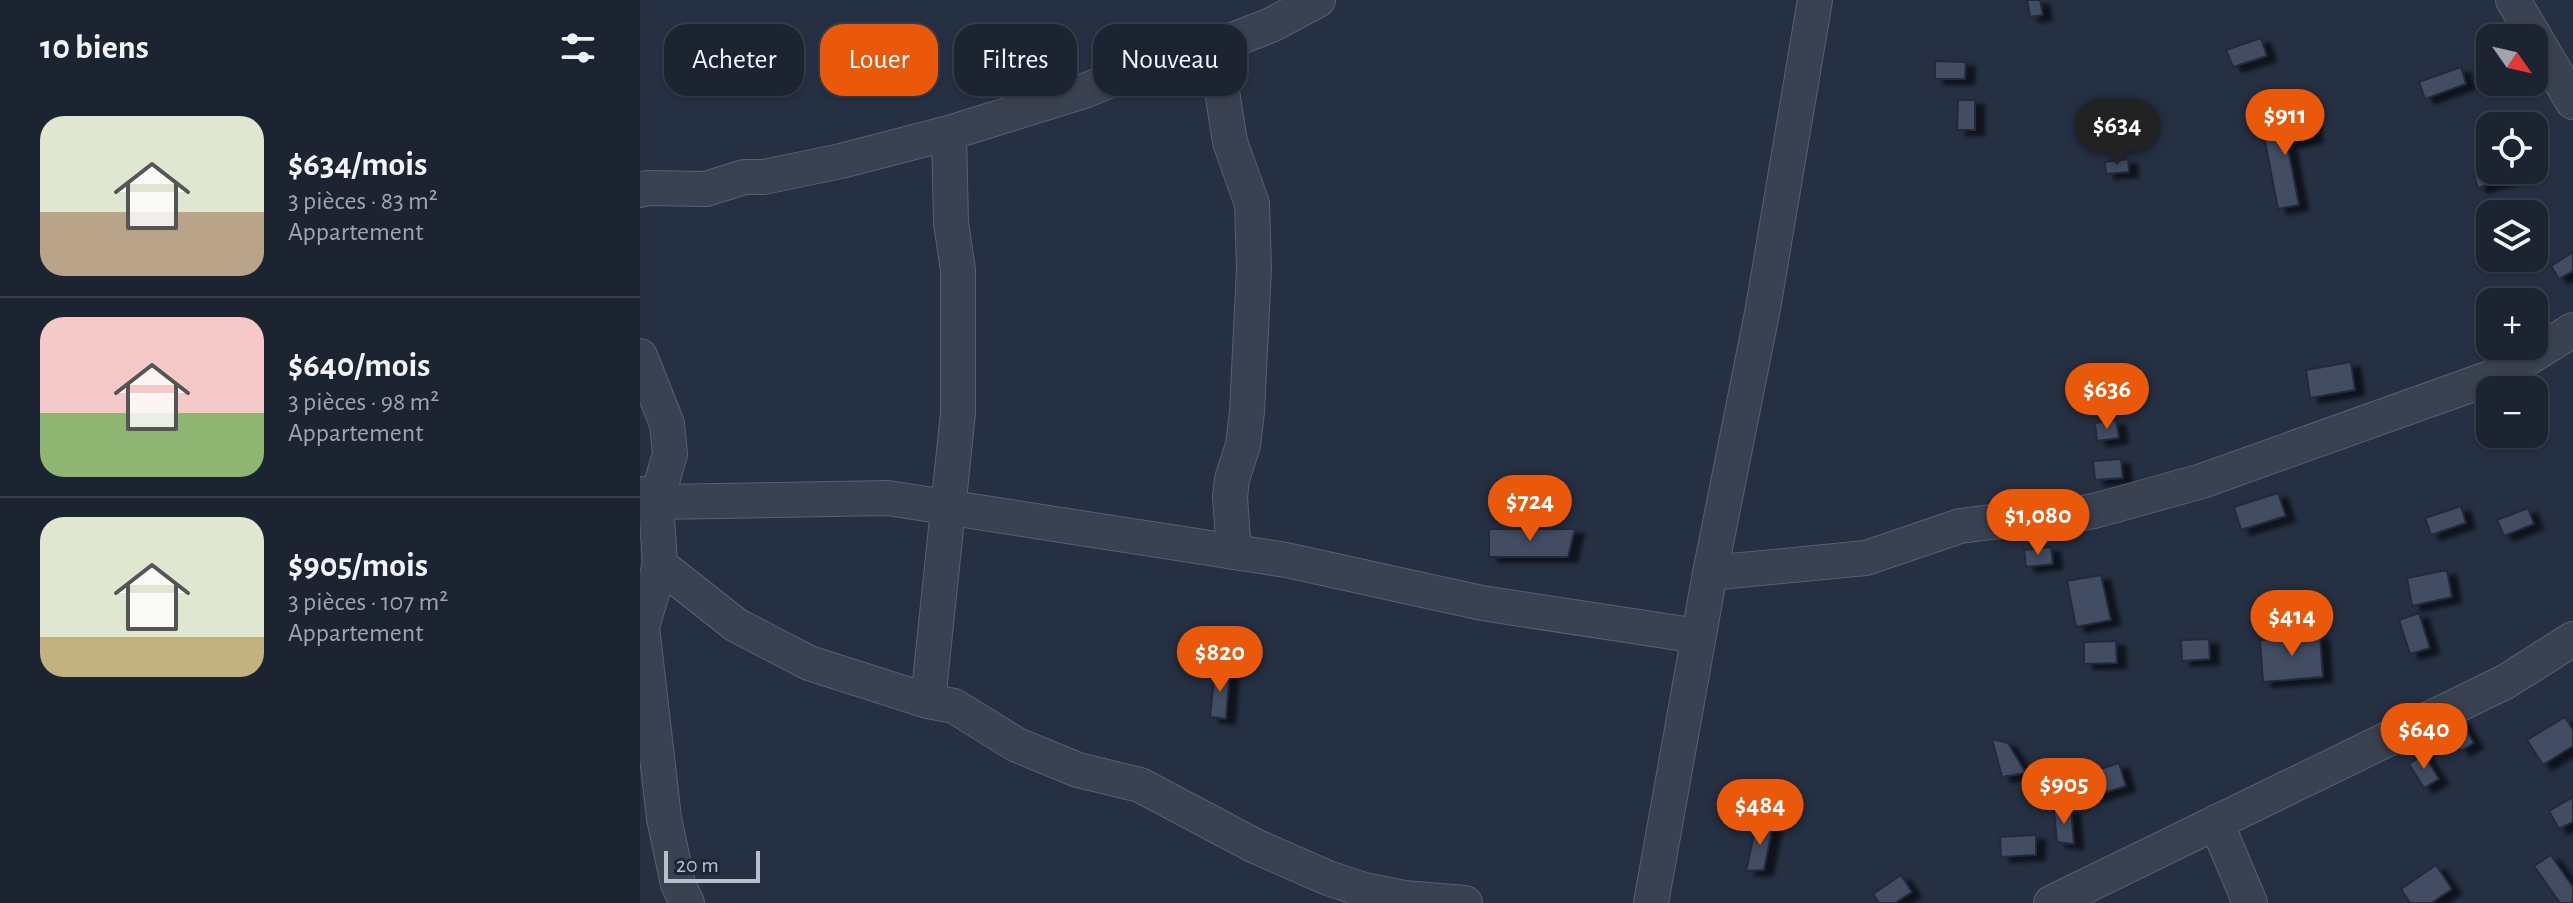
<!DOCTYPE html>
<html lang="fr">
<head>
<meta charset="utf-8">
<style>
	:root { --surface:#1c2432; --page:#29303e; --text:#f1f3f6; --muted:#a0a4ac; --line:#3a414d; --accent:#ea580c }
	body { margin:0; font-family:"Alegreya Sans",sans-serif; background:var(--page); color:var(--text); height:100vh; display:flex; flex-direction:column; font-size:30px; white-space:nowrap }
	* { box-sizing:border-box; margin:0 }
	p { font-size:26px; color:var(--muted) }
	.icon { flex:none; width:44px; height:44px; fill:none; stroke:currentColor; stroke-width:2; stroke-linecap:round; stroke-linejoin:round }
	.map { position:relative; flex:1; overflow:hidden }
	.details { display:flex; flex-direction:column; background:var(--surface); width:640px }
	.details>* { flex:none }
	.top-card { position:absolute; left:24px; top:24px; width:760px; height:72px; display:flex; gap:16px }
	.needle { width:52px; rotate:124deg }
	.controls { position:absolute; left:1836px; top:24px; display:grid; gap:16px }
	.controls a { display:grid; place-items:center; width:72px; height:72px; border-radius:16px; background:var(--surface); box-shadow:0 2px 6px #0004,0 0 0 2px var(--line); font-size:40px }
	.scale { position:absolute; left:24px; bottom:20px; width:96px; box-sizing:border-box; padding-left:8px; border:4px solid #b7becc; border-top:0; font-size:22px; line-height:28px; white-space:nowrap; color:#b7becc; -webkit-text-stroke:6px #1e2738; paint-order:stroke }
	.price { position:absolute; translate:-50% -68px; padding:0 18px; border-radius:28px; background:var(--accent); color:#fff; font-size:26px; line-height:52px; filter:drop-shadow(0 2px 4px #0008) }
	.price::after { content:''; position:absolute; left:50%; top:48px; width:24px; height:18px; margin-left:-12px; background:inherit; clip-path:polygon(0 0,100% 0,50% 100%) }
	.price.active { background:#222; color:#fff }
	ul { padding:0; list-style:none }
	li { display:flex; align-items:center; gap:24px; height:200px; padding:0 40px }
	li+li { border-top:2px solid var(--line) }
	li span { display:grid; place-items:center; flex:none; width:224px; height:160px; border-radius:24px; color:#555 }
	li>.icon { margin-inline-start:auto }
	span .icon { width:96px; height:96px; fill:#fffc; stroke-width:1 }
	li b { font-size:34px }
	h2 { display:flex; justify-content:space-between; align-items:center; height:96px; padding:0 40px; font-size:34px }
	.pill { padding:0 28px; border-radius:24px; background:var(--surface); box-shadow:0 2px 6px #0004,0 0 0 2px var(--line); font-size:28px; line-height:72px }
	.pill.active { background:var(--accent); color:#fff }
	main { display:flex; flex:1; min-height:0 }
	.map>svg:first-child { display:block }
	.building { fill:#424d63; stroke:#20293a; stroke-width:2; filter:url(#shadow) }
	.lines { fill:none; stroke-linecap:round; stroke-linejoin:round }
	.minor-casing { stroke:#586070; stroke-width:36 }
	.minor { stroke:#3a4252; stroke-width:34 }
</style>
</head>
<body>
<main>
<section class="details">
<h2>10 biens<svg class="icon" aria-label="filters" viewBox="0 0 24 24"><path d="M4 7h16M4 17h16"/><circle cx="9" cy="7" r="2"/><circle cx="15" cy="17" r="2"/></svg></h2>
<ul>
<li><span style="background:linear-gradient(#dfe7d0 60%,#b9a48a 0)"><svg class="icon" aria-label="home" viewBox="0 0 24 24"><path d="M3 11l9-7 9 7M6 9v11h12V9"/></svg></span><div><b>$634/mois</b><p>3 pièces · 83 m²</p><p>Appartement</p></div></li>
<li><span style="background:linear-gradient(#f6c9c9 60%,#8fb573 0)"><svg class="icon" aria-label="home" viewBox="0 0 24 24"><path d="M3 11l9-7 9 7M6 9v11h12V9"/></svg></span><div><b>$640/mois</b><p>3 pièces · 98 m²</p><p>Appartement</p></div></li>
<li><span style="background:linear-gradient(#dfe7d0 75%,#c2b280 0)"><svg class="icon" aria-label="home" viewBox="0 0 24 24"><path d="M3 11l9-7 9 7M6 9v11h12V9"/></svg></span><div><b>$905/mois</b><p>3 pièces · 107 m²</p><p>Appartement</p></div></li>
</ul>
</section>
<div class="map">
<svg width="1933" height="903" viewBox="0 0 1933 903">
	<defs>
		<filter id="shadow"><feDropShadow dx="9" dy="5" stdDeviation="2" flood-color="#0009"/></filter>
	</defs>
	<rect width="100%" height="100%" fill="#253043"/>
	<!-- building -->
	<g class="building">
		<path d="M1387 0H1400L1403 15 1390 17Z"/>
		<path d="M1621 38 1627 56 1593 67 1586 50Z"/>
		<path d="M1295 61 1326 62 1325 79H1295Z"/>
		<path d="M1821 67 1826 84 1785 99 1779 82Z"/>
		<path d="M1318 100H1335V130H1317Z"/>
		<path d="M1670 117 1674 137 1647 143 1659 205 1638 209 1622 126Z"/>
		<path d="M1488 159 1489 172 1466 174 1465 162Z"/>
		<path d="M1852 170H1867L1870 178 1838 188 1834 176Z"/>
		<path d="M1933 252V271L1919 279 1911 266Z"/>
		<path d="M1711 362 1715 390 1670 398 1666 370Z"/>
		<path d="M1476 420 1479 438 1457 441 1455 423Z"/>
		<path d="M1481 459 1483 478 1455 480 1453 461Z"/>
		<path d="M1638 493 1646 516 1601 530 1594 507Z"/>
		<path d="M1821 506 1826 523 1791 535 1785 518Z"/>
		<path d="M1888 508 1894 524 1864 536 1857 520Z"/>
		<path d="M849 529H935L928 557H849Z"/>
		<path d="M1411 547 1413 564 1386 567 1384 550Z"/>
		<path d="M1807 570 1812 597 1772 606 1767 578Z"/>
		<path d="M1461 575 1471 620 1436 627 1427 581Z"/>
		<path d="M1779 613 1790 648 1770 654 1759 620Z"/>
		<path d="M1680 635 1683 677 1623 682 1620 640Z"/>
		<path d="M1569 639 1570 659 1542 661 1541 640Z"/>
		<path d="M1476 641 1477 663 1444 664V642Z"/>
		<path d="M575 669 590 670 586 719 570 717Z"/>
		<path d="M1925 717 1933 730V746L1903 765 1887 740Z"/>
		<path d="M1820 719 1834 743 1821 751 1806 727Z"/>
		<path d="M1352 739 1368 743 1386 773 1362 777Z"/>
		<path d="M1784 754 1799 779 1784 788 1769 764Z"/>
		<path d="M1479 763 1486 786 1448 798 1441 775Z"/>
		<path d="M1933 797V822L1919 829 1909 811Z"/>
		<path d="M1431 808 1434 844 1417 842 1414 811Z"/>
		<path d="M1117 821 1133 825 1124 870 1106 871Z"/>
		<path d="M1396 835V855L1361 857 1360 837Z"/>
		<path d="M1911 855 1933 887V901L1931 903H1920L1894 866Z"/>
		<path d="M1796 865 1812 889 1792 903H1770L1761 889Z"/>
		<path d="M1261 875 1272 892 1255 903H1239L1233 894Z"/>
	</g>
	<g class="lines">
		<!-- minor casing -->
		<g class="minor-casing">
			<g id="minor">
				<path d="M1873 0 1933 102"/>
				<path d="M575 47 590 142 612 204 614 268 607 412 603 445 592 479 590 497 594 552"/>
				<path d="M0 190 7 188 66 189 104 177H124L201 161 309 133 447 90 499 68 575 47 631 25 678 0"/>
				<path d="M0 356 27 424 30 454 16 502 248 498 646 560 842 603 1058 636"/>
				<path d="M0 494 16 502 20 565 96 625 169 663 288 701 314 706 377 745 438 770 500 785 615 846 688 878 724 890 764 898 825 903"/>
				<path d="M20 565 2 627 24 818 38 884 47 903"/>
				<path d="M1070 573 1226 558 1320 526 1359 521 1390 522 1454 511 1562 481 1864 373 1933 330"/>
				<path d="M288 701 318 413V270L311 223 309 133"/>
				<path d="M1576 822 1610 903"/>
				<path d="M1011 903 1070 573 1123 308 1175 0"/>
				<path d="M1411 903 1865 682 1933 639"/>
			</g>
		</g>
		<!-- minor -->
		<use href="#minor" class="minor"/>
	</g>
</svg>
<div class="controls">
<a><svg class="needle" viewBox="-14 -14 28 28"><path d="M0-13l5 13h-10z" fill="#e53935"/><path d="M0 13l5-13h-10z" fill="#a0a4ac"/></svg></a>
<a><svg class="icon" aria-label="locate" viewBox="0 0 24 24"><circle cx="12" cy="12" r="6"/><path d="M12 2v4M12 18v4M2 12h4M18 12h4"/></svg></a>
<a><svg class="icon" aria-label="layers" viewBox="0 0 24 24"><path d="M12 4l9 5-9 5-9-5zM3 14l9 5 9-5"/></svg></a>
<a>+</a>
<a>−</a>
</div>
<div class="scale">20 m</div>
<b class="price" style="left:1645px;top:157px">$911</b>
<b class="price active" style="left:1477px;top:167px">$634</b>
<b class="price" style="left:1467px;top:431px">$636</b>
<b class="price" style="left:890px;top:543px">$724</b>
<b class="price" style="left:1398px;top:557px">$1,080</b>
<b class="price" style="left:1652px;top:658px">$414</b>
<b class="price" style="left:580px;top:694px">$820</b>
<b class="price" style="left:1784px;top:771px">$640</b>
<b class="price" style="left:1424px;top:826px">$905</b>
<b class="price" style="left:1120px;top:847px">$484</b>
<div class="top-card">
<a class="pill">Acheter</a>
<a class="pill active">Louer</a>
<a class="pill">Filtres</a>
<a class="pill">Nouveau</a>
</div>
</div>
</main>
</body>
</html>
